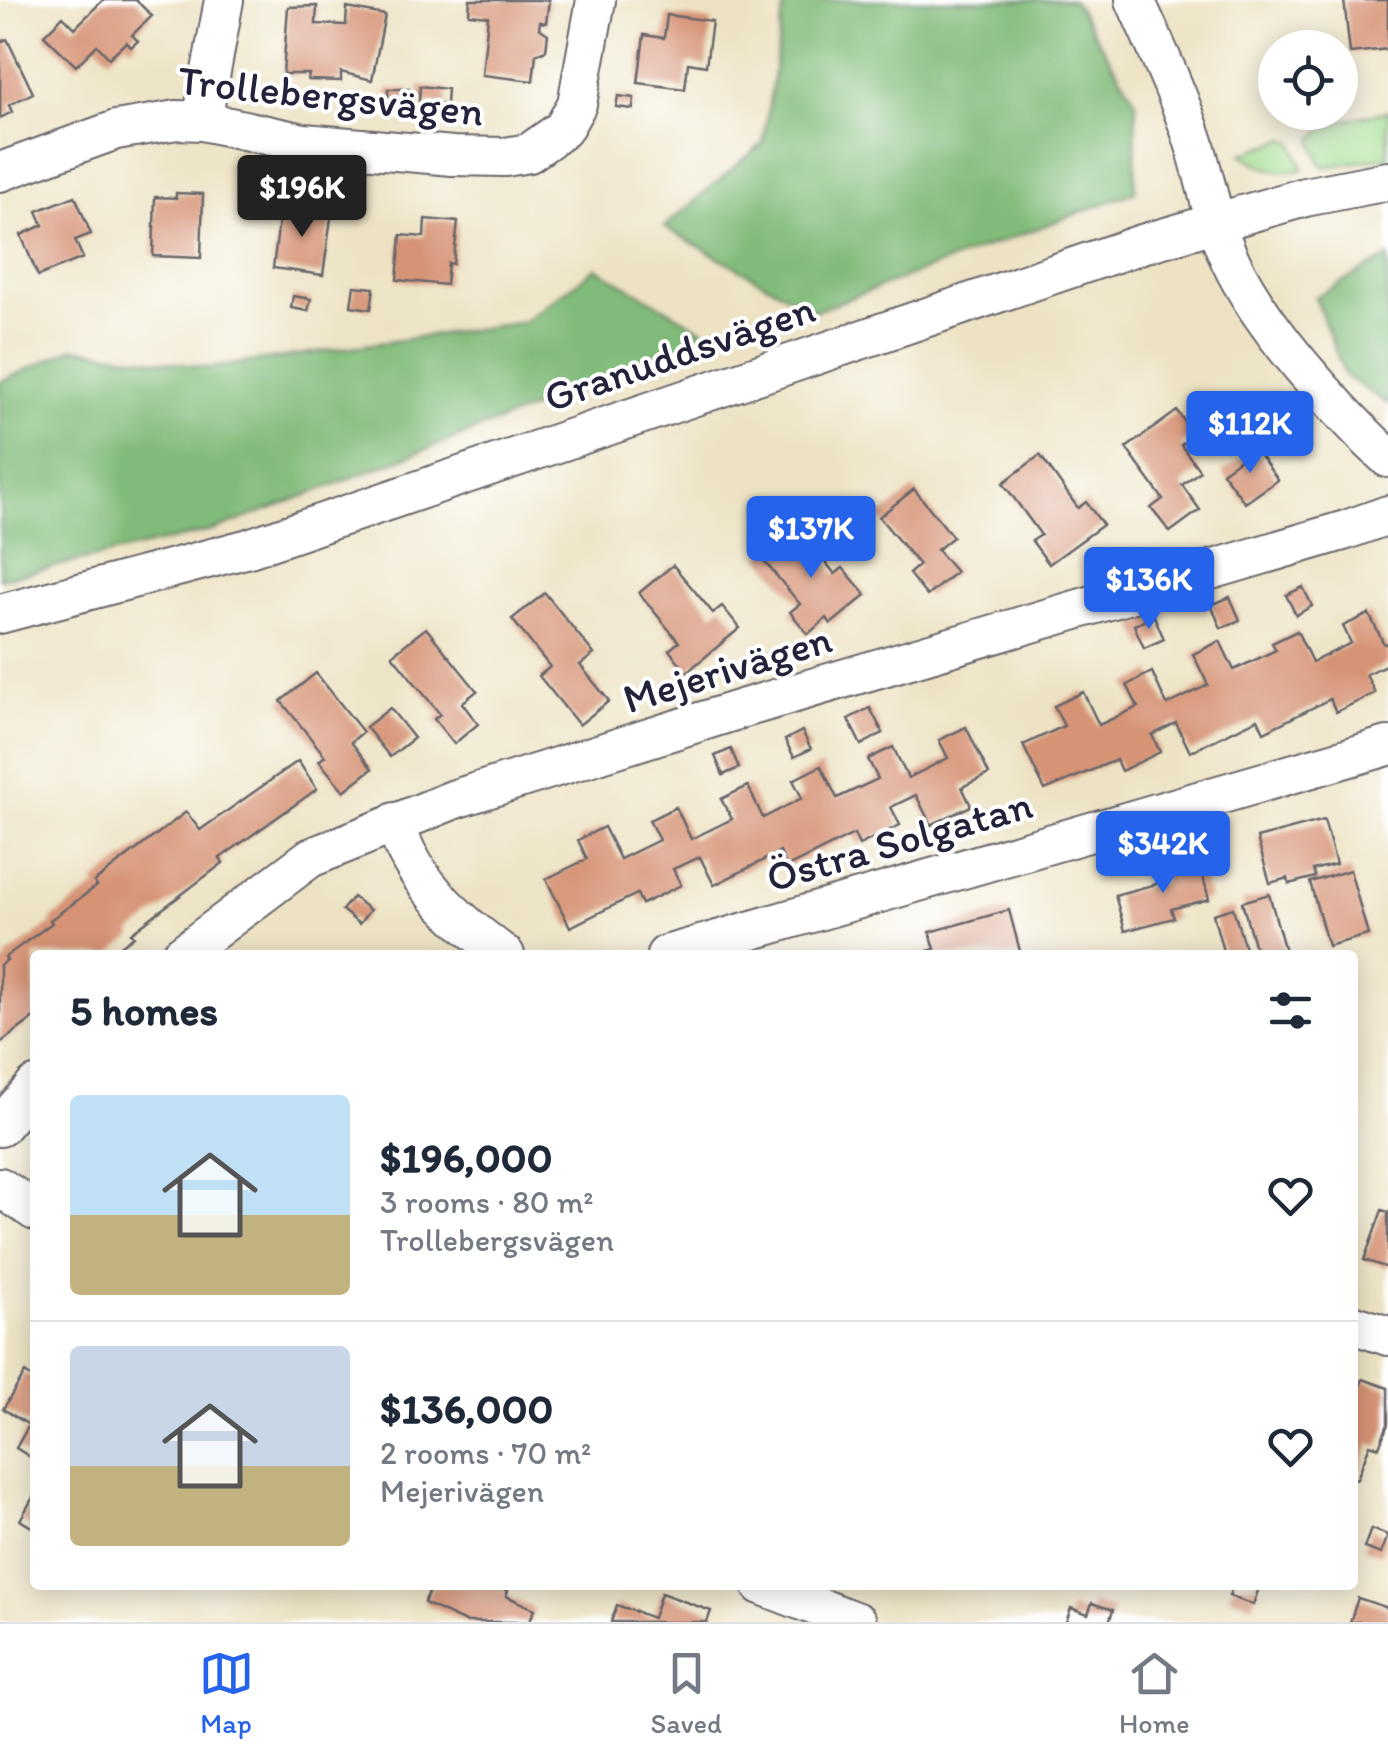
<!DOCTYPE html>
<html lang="en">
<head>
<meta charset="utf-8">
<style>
	:root { --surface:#fff; --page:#f2f2f3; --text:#1f2937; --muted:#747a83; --line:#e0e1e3; --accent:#2563eb }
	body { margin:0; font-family:Itim,sans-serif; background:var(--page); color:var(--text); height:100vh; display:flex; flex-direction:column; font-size:38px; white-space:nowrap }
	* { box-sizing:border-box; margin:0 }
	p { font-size:32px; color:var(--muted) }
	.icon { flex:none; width:55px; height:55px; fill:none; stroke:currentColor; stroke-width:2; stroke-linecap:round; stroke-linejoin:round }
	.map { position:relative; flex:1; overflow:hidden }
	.side { position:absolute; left:30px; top:950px; width:1328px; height:640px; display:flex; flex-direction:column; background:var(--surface); border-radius:10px; box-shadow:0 5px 25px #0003 }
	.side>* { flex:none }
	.buttons { position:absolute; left:1258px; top:30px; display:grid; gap:20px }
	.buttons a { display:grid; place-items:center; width:100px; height:100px; border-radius:50%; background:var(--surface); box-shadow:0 5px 25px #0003; font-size:50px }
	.price { position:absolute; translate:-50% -85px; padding:0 22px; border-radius:10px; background:var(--accent); color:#fff; font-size:32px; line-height:65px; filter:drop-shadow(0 2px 5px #0008) }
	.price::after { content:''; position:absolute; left:50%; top:60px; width:30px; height:22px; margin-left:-15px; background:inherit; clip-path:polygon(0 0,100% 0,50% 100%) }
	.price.on { background:#222; color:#fff }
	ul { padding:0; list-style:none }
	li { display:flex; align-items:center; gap:30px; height:250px; padding:0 40px }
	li+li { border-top:2px solid var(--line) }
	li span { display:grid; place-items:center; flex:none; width:280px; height:200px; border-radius:10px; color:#555 }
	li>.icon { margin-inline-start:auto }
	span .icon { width:120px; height:120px; fill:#fffc; stroke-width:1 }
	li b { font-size:42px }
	h2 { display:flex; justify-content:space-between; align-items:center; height:120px; padding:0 40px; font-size:42px }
	.dock { display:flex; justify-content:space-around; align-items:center; height:140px; border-top:2px solid var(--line); background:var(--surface); font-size:28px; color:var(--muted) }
	.dock a { display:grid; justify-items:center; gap:5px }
	.dock .on { color:var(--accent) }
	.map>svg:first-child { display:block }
	.green { fill:#a2db8e; stroke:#627e64; stroke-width:2.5 }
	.forest { fill:#81bb79; stroke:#526e5a; stroke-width:2.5 }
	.building { fill:#d69374 }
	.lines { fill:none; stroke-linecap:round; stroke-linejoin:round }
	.minor-casing { stroke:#69666b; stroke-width:42 }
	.minor { stroke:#fff; stroke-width:38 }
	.labels { text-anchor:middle; stroke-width:8; stroke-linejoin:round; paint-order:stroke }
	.street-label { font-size:42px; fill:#22223b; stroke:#fff }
</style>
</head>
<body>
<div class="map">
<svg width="1388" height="1622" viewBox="0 0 1388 1622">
	<rect width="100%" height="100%" fill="#fff"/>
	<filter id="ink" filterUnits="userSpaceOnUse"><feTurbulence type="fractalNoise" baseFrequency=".01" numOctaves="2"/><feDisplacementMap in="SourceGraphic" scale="20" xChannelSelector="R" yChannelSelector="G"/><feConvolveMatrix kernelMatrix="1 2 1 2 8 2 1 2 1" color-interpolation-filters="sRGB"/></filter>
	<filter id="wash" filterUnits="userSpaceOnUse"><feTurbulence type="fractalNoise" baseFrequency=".0048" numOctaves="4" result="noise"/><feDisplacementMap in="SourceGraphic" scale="40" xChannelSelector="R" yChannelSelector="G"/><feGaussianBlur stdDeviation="2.25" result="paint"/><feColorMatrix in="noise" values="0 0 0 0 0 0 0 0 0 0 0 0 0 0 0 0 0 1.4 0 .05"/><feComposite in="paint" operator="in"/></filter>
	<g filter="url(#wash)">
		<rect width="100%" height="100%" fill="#ede3c4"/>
		<!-- green -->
		<g class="green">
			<path d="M1388 111V157L1325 167 1320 162 1313 139C1330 119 1364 117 1388 111Z"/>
			<path d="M1285 139 1293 142 1303 169C1282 177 1260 167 1242 154Z"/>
		</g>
		<!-- forest -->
		<g class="forest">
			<path d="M785 0H1073L1136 101 1135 192 815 311 664 227 763 143Z"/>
			<path d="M1388 257V404L1345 376 1315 297Z"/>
			<path d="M596 268 717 338 215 530 0 579V382L74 348 209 368 523 322Z"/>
		</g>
		<g id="blocks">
			<!-- building -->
			<g class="building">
				<path d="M103 0H136L152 16 132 35 138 41 131 47 126 42 109 58 97 45 76 66 44 35 63 16 75 28Z"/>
				<path d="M470 0H549L546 23 540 22 539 28 548 34 546 50 536 54 533 81 482 75 488 16 469 14Z"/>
				<path d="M1344 0H1388V49L1350 53Z"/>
				<path d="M317 6 316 24 346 25 347 8 385 15 372 80 341 72V81L308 80 309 74H283L288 7Z"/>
				<path d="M667 15 712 21 706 66 688 63 685 89 638 83 644 35 664 38Z"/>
				<path d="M7 39 33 93 9 105 12 112 0 118V42Z"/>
				<path d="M420 86 447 89 446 105 419 102Z"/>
				<path d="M388 89H410V108L388 107Z"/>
				<path d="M618 96 634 98 633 109 616 107Z"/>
				<path d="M176 193 203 194 201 258 153 256 155 197 176 198Z"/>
				<path d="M75 196 91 234 75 240 83 258 38 276 21 235 43 225 37 211Z"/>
				<path d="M281 205 332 211 323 275 273 268Z"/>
				<path d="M425 219 458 222 453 264 448 263 446 285 397 280 401 235 424 237Z"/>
				<path d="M354 286 374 288 371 309 351 306Z"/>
				<path d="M293 296 311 299 308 311 291 308Z"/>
				<path d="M1177 411 1194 435 1181 445 1200 471 1182 485 1200 510 1170 532 1151 508 1163 499 1126 448Z"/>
				<path d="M1255 448 1278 480 1245 503 1222 472Z"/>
				<path d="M1040 455 1078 508 1086 502 1103 525 1049 564 1032 541 1041 535 1003 483Z"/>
				<path d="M914 489 953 537 937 550 956 572 927 596 909 574 919 565 879 517Z"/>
				<path d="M796 526 835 574 843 568 866 595 831 624 827 618 808 634 790 612 800 604 760 556Z"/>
				<path d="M673 565 713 613 722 606 740 628 687 672 669 650 679 642 639 593Z"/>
				<path d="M1303 587 1312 606 1296 615 1286 595Z"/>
				<path d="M545 593 594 654 580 665 609 701 579 725 539 676 550 667 512 619Z"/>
				<path d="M1230 597 1240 620 1221 628 1211 605Z"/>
				<path d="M1369 614 1384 644 1388 643V664L1366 674 1375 693 1336 712 1330 699 1264 732 1258 719 1190 752 1176 723 1152 735 1160 752 1121 771 1116 760 1045 790 1023 745 1064 726 1054 706 1083 692 1099 725 1138 707 1127 685 1152 672 1167 705 1208 685 1193 654 1220 641 1234 670 1276 650 1272 643 1297 631 1312 662 1351 643 1343 626Z"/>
				<path d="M1154 616 1164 639 1144 648 1134 625Z"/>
				<path d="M426 628 477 691 462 703 478 724 454 744 434 719 440 714 392 655Z"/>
				<path d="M316 673 363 732 351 742 372 769 344 791 319 761 325 756 281 701Z"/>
				<path d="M390 708 414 738 390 757 366 727Z"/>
				<path d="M870 708 883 733 861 745 848 719Z"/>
				<path d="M966 727 989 774 962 787 971 806 931 825 916 795 891 807 900 825 859 845 854 834 787 867 780 852 714 885 700 857 673 869 681 885 642 904 637 894 570 927 546 879 587 859 578 840 604 827 620 859 659 840 649 820 676 807 691 839 732 819 721 799 748 786 763 818 802 798 793 780 821 766 837 798 878 779 868 759 893 747 908 778 948 758 939 740Z"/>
				<path d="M802 731 811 749 794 757 785 740Z"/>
				<path d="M731 749 739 768 723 775 715 756Z"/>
				<path d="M298 761 317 789 220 858 223 863 131 933 134 936 109 955H35V1017L0 1043V965L7 960 5 957 52 923 50 920 97 886 94 882 186 812 200 830Z"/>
				<path d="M1324 820 1336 864 1313 870 1315 877 1289 884 1288 878 1270 883 1257 838Z"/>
				<path d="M1198 858 1209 899 1171 909 1174 918 1125 931 1115 895 1164 882 1160 869Z"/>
				<path d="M1350 870 1368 935 1328 946 1310 882Z"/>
				<path d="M1269 894 1285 951 1257 955 1242 902Z"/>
				<path d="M353 897 370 910 359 924 342 910Z"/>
				<path d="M1233 908 1247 955H1224L1213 914Z"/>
				<path d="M1009 910 1021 955H916L935 949 930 932Z"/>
				<path d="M1382 1210 1388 1212V1268L1364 1260Z"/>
				<path d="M25 1373 35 1380V1460L16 1448 29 1425 3 1409Z"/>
				<path d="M1363 1379 1388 1388V1424L1379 1447 1370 1444 1357 1479 1352 1478V1405Z"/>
				<path d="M35 1494V1529L20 1520Z"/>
				<path d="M1371 1529 1388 1535 1381 1554 1364 1548Z"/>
				<path d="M432 1585H495L508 1591 506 1596 535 1609 529 1622H465L424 1603Z"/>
				<path d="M1233 1585H1260L1253 1605 1229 1596Z"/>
				<path d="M661 1593 711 1611 707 1622H611L617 1605 653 1618Z"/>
				<path d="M1358 1598 1388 1608V1622H1350Z"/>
				<path d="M1092 1603 1113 1610 1109 1622H1066L1071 1608 1088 1614Z"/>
			</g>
		</g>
	</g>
	<g filter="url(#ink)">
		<use href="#blocks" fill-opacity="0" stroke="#69666b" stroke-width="2.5"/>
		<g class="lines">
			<!-- minor casing -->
			<g class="minor-casing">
				<g id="minor">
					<path d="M1135 0C1156 47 1178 93 1194 142 1206 181 1213 223 1230 260 1261 327 1334 407 1388 458"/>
					<path d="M202 121 224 0"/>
					<path d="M0 172 116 130 177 120 202 121 304 143 453 156 505 157 529 153 563 129 577 104 596 0"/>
					<path d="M0 614 249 548 1142 244 1305 197 1388 181"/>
					<path d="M395 822C411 881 457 920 505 955"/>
					<path d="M181 955 310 858 455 799 741 709 1346 530 1388 515"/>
					<path d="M666 955 1388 746"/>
					<path d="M0 1127 35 1086"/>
					<path d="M0 1187 35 1211"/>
					<path d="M1352 1324 1388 1336"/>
					<path d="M761 1585 857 1622"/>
				</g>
			</g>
			<!-- minor -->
			<use href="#minor" class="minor"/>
		</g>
	</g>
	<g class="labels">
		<!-- street labels -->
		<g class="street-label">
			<text transform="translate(331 95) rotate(6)" y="15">Trollebergsvägen</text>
			<text transform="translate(679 352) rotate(-19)" y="15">Granuddsvägen</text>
			<text transform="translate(727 668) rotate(-17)" y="15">Mejerivägen</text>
			<text transform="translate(899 840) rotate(-16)" y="15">Östra Solgatan</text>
		</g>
	</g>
</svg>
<div class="buttons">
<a><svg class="icon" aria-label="locate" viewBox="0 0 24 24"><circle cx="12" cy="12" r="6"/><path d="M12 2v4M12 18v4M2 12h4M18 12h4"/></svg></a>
</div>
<b class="price on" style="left:302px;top:240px">$196K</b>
<b class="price" style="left:1250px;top:476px">$112K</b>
<b class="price" style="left:811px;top:581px">$137K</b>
<b class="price" style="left:1149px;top:632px">$136K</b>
<b class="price" style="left:1163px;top:896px">$342K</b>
<section class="side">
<h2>5 homes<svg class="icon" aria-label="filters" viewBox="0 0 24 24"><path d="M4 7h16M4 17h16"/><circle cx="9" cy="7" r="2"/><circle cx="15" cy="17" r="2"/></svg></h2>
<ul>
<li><span style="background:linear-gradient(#bfe0f5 60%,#c2b280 0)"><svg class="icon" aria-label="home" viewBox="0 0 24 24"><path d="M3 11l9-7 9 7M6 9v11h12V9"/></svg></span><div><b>$196,000</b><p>3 rooms · 80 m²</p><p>Trollebergsvägen</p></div><svg class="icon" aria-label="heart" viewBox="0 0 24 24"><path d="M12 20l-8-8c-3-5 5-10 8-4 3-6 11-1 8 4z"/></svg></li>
<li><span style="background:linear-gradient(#c9d6e8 60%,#c2b280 0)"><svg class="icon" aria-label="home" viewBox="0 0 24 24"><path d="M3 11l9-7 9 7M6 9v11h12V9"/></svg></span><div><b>$136,000</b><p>2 rooms · 70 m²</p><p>Mejerivägen</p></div><svg class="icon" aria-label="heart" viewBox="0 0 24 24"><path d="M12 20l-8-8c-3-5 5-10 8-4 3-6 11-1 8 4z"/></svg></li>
</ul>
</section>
</div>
<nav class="dock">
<a class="on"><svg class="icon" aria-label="map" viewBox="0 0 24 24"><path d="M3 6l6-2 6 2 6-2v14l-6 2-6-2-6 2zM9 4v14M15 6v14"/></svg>Map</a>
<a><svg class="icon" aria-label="saved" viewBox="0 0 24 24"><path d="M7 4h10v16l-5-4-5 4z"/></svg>Saved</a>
<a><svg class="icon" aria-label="home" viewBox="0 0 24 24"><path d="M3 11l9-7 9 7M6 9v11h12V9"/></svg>Home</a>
</nav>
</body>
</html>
